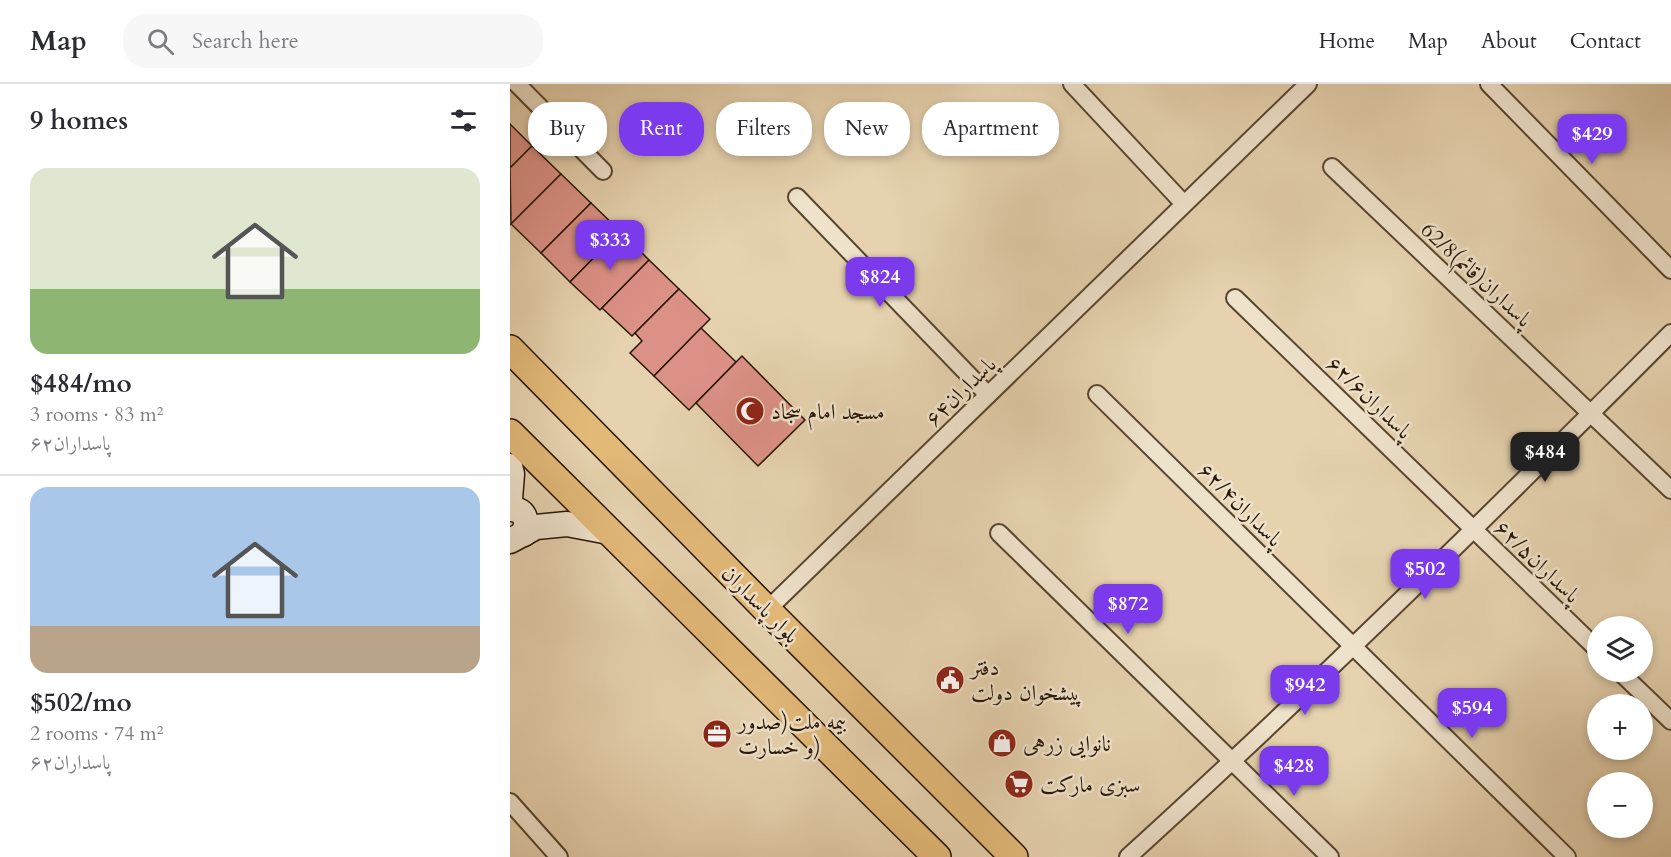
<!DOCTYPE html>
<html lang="en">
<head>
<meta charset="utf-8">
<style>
	:root { --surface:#fff; --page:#f7f7f7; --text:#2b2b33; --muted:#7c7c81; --line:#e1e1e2; --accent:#7c3aed }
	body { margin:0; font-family:Cardo,Amiri,serif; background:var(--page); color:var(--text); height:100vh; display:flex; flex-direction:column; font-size:22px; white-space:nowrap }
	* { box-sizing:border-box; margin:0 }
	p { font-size:20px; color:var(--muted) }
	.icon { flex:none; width:33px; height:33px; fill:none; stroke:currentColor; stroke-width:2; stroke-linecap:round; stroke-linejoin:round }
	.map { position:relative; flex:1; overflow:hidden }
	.panel { display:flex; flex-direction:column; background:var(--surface); width:510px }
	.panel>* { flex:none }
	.guide { position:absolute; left:18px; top:18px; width:570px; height:54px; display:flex; gap:12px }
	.tools { position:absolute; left:1077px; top:532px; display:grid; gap:12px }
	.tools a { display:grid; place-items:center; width:66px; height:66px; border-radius:50%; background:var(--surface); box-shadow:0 3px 9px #0003; font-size:30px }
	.price { position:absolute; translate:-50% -51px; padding:0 14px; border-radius:12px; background:var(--accent); color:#fff; font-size:20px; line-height:39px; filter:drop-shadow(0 2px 3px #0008) }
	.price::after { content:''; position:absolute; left:50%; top:36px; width:18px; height:14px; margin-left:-9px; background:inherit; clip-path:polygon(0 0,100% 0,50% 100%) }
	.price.current { background:#222; color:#fff }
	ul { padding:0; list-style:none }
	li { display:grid; align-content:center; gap:12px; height:318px; padding:0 30px }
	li+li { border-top:2px solid var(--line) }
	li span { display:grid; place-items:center; height:186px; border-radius:18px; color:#555 }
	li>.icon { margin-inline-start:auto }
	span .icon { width:108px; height:108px; fill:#fffc; stroke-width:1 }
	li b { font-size:26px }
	h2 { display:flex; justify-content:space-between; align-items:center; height:72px; padding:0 30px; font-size:26px }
	.chip { padding:0 21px; border-radius:24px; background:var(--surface); box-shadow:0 3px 9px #0003; font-size:21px; line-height:54px }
	.chip.current { background:var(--accent); color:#fff }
	header { display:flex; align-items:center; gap:36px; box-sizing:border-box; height:84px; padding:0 30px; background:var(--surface); border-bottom:2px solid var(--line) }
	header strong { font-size:28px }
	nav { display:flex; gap:33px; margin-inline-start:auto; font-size:21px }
	.search { width:420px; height:54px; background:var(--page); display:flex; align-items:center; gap:15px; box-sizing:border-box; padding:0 21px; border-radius:24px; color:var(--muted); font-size:22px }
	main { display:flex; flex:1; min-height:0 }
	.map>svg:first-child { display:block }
	.building { fill:#dc9187; stroke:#281604; stroke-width:1.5 }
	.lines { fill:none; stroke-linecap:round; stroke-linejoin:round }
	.minor-casing { stroke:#58452f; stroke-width:20 }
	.secondary-casing { stroke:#281604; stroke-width:27 }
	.primary-casing { stroke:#281604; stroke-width:30 }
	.minor { stroke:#efe2cb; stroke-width:16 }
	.secondary { stroke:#efe2cb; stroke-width:24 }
	.primary { stroke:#e3b978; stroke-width:27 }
	.labels { text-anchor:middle; stroke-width:5; stroke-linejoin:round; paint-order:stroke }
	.street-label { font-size:22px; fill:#281604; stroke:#efe2cb }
	.poi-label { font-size:22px; fill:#281604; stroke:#efe2cb; text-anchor:start }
</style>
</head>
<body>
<header>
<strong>Map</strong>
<div class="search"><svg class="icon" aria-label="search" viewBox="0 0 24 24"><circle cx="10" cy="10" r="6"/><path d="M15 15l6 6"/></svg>Search here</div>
<nav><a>Home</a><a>Map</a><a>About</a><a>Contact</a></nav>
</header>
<main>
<section class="panel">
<h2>9 homes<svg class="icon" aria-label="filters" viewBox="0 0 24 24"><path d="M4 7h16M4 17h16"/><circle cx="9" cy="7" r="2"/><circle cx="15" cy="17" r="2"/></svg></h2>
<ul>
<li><span style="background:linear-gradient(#dfe7d0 65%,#8fb573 0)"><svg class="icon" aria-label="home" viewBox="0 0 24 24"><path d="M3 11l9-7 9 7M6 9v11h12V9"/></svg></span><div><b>$484/mo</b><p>3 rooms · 83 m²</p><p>پاسداران۶۲</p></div></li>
<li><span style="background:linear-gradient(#a9c7e8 75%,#b9a48a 0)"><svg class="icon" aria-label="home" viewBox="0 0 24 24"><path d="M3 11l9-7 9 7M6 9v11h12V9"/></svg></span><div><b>$502/mo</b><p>2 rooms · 74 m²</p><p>پاسداران۶۲</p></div></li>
</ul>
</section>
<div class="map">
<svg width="1161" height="773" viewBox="0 0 1161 773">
	<rect width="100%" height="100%" fill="#e6d2af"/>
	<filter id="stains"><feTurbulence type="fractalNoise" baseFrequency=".00333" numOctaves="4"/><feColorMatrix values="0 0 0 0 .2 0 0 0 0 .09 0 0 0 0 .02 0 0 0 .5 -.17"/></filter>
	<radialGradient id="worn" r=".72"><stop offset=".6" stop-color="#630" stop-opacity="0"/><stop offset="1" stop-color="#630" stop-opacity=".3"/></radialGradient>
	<!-- building -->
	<g class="building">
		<path d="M0 40 22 62 0 84Z"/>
		<path d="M22 62 51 90 1 140 0 84Z"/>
		<path d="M51 90 81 119 31 169 1 140Z"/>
		<path d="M81 119 110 147 60 198 31 169Z"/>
		<path d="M110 147 139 176 90 226 60 198Z"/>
		<path d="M139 176 169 205 122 252 92 224Z"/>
		<path d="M169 205 200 235 144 292 120 269 132 257 125 249Z"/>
		<path d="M191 244 226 278 179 326 144 292Z"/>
		<path d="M232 272 295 336 248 382 186 319Z"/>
	</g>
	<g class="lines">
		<!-- minor casing -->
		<g class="minor-casing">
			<g id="minor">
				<path d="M7 0 93 87"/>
				<path d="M562 0 674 120"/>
				<path d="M979 0 1161 186"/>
				<path d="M822 83 1161 406"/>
				<path d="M287 113 478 311"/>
				<path d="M725 214 1088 566"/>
				<path d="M587 310 1057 773"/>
				<path d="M489 449 820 773"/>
				<path d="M257 526 798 0"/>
				<path d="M1110 588 1161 637"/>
				<path d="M0 718 49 773"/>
				<path d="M618 773C804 604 984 427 1161 249"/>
			</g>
		</g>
		<!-- secondary casing -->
		<g class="secondary-casing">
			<g id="secondary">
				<path d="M0 382 2 390 0 415"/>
				<path d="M0 425C16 425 18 437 14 450"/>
				<path d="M0 457 26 443 57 440 99 448"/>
			</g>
		</g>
		<!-- primary casing -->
		<g class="primary-casing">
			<g id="primary">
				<path d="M0 265 257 526 504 773"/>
				<path d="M0 349 427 773"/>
			</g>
		</g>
		<!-- minor -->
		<use href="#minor" class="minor"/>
		<!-- secondary -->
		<use href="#secondary" class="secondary"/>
		<!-- primary -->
		<use href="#primary" class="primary"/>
	</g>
	<!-- icons -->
	<defs>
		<g id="mosque-disc" transform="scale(1.5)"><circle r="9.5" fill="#8f2418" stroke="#efe2cb"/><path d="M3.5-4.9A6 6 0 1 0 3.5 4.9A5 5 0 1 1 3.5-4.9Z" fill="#fff"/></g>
		<g id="civic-disc" transform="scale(1.5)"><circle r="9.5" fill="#8f2418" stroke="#efe2cb"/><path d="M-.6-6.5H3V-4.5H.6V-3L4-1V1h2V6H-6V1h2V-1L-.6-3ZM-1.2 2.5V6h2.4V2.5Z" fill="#fff"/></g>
		<g id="office-disc" transform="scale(1.5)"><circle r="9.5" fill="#8f2418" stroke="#efe2cb"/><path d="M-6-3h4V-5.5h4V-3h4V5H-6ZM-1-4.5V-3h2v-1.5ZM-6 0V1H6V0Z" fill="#fff"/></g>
		<g id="shop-disc" transform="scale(1.5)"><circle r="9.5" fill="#8f2418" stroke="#efe2cb"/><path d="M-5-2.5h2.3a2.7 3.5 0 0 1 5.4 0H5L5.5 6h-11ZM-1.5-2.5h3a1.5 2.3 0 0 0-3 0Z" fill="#fff"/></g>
		<g id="supermarket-disc" transform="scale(1.5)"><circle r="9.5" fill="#8f2418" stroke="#efe2cb"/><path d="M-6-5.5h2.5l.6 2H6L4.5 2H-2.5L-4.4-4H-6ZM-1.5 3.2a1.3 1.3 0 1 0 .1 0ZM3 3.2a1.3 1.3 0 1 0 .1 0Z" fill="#fff"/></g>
	</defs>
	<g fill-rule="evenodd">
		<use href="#mosque-disc" x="240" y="327"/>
		<use href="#civic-disc" x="440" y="596"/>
		<use href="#office-disc" x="207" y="650"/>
		<use href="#shop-disc" x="492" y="659"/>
		<use href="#supermarket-disc" x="509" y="700"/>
	</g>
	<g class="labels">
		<!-- street labels -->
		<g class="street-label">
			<text transform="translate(967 190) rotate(43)" y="8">62/8پاسداران(قائم)</text>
			<text transform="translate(450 307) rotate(-44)" y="8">پاسداران۶۴</text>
			<text transform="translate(860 313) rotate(44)" y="8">پاسداران۶۲/۶</text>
			<text transform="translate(731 420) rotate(45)" y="8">پاسداران۶۲/۴</text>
			<text transform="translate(1028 477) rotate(44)" y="8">پاسداران۶۲/۵</text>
			<text transform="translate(251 520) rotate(45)" y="8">بلوار پاسداران</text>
		</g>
		<!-- poi labels -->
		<g class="poi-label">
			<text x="261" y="335">مسجد امام سجاد</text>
			<text x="461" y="591">دفتر<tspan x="461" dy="25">پیشخوان دولت</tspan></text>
			<text x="228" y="645">بیمه ملت(صدور<tspan x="228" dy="25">و خسارت)</tspan></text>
			<text x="513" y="667">نانوایی زرهی</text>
			<text x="530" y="708">سبزی مارکت</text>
		</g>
	</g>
	<rect width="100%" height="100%" filter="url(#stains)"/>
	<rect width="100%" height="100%" fill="url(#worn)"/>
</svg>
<div class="tools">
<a><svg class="icon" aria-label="layers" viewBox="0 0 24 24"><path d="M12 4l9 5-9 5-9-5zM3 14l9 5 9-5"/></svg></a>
<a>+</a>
<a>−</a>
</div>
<b class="price" style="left:1082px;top:81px">$429</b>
<b class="price" style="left:100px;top:187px">$333</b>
<b class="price" style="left:370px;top:224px">$824</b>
<b class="price current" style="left:1035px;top:399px">$484</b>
<b class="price" style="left:915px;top:516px">$502</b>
<b class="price" style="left:618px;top:551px">$872</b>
<b class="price" style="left:795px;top:632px">$942</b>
<b class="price" style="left:962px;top:655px">$594</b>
<b class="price" style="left:784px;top:713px">$428</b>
<div class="guide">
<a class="chip">Buy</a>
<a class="chip current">Rent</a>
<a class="chip">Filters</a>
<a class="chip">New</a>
<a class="chip">Apartment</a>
</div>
</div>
</main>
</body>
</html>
